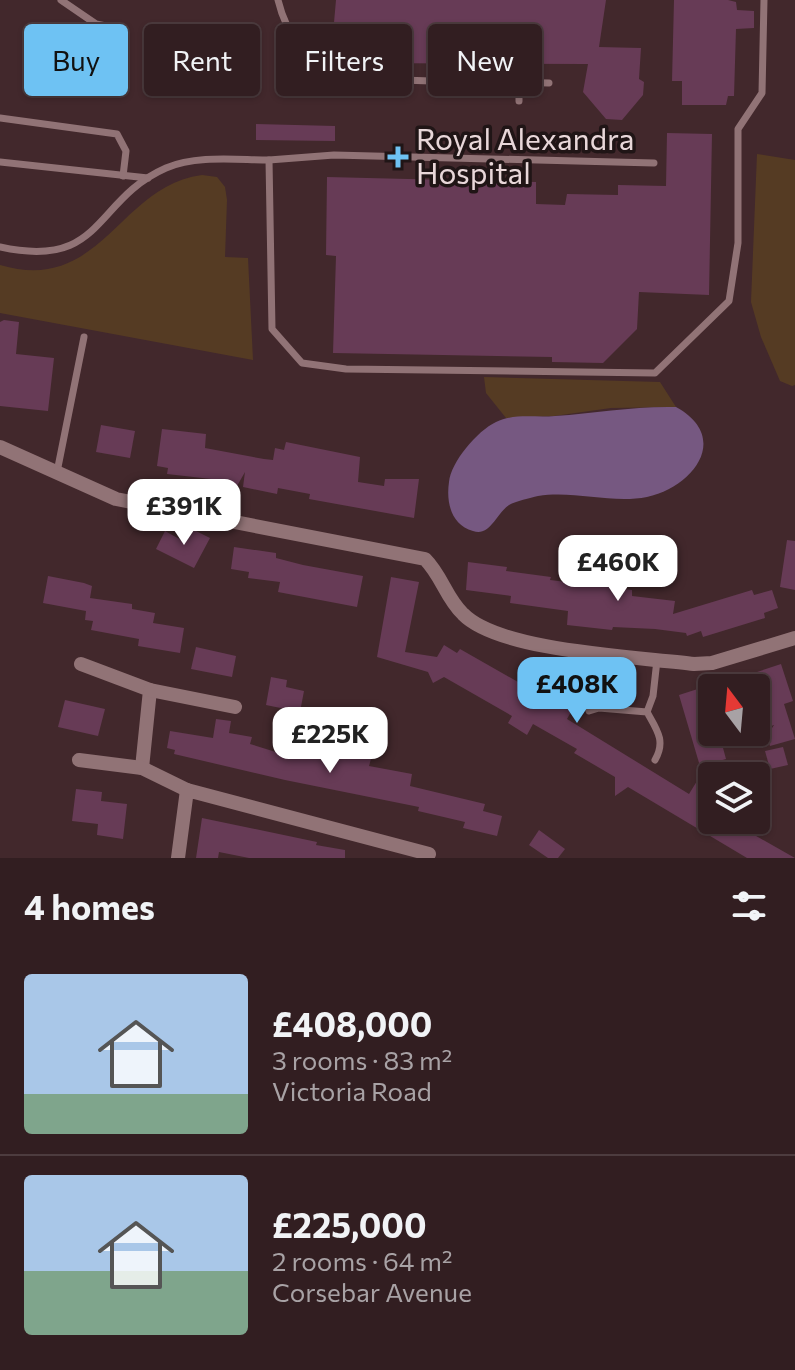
<!DOCTYPE html>
<html lang="en">
<head>
<meta charset="utf-8">
<style>
	:root { --surface:#321e21; --page:#3d2b2e; --text:#f1f3f6; --muted:#a8a2a5; --line:#4d3c3f; --accent:#6ec2f3 }
	body { margin:0; font-family:Commissioner,sans-serif; background:var(--page); color:var(--text); height:100vh; display:flex; flex-direction:column; font-size:30px; white-space:nowrap }
	* { box-sizing:border-box; margin:0 }
	p { font-size:26px; color:var(--muted) }
	.icon { flex:none; width:44px; height:44px; fill:none; stroke:currentColor; stroke-width:2; stroke-linecap:round; stroke-linejoin:round }
	.map { position:relative; height:858px; overflow:hidden }
	.panel { display:flex; flex-direction:column; background:var(--surface); flex:1 }
	.panel>* { flex:none }
	.top-card { position:absolute; left:24px; top:24px; width:748px; height:72px; display:flex; gap:16px }
	.needle { width:52px; rotate:344deg }
	.controls { position:absolute; left:698px; top:674px; display:grid; gap:16px }
	.controls a { display:grid; place-items:center; width:72px; height:72px; border-radius:8px; background:var(--surface); box-shadow:0 2px 6px #0004,0 0 0 2px var(--line); font-size:40px }
	.price { position:absolute; translate:-50% -68px; padding:0 18px; border-radius:16px; background:#fff; color:#222; font-size:26px; line-height:52px; filter:drop-shadow(0 2px 4px #0008) }
	.price::after { content:''; position:absolute; left:50%; top:48px; width:24px; height:18px; margin-left:-12px; background:inherit; clip-path:polygon(0 0,100% 0,50% 100%) }
	.price.selected { background:var(--accent); color:#111 }
	ul { padding:0; list-style:none }
	li { display:flex; align-items:center; gap:24px; height:200px; padding:0 24px }
	li+li { border-top:2px solid var(--line) }
	li span { display:grid; place-items:center; flex:none; width:224px; height:160px; border-radius:8px; color:#555 }
	li>.icon { margin-inline-start:auto }
	span .icon { width:96px; height:96px; fill:#fffc; stroke-width:1 }
	li b { font-size:34px }
	h2 { display:flex; justify-content:space-between; align-items:center; height:96px; padding:0 24px; font-size:34px }
	.chip { padding:0 28px; border-radius:8px; background:var(--surface); box-shadow:0 2px 6px #0004,0 0 0 2px var(--line); font-size:28px; line-height:72px }
	.chip.selected { background:var(--accent); color:#111 }
	.map>svg:first-child { display:block }
	.green { fill:#553b23 }
	.water { fill:#765881 }
	.building { fill:#673b56 }
	.lines { fill:none; stroke-linecap:round; stroke-linejoin:round }
	.service { stroke:#917376; stroke-width:7 }
	.minor { stroke:#917376; stroke-width:14 }
	.poi-dot { fill:#6ec2f3; stroke:#201516; stroke-width:3 }
	.labels { text-anchor:middle; stroke-width:7; stroke-linejoin:round; paint-order:stroke }
	.poi-label { font-size:30px; fill:#e8d7d9; stroke:#201516; text-anchor:start }
</style>
</head>
<body>
<div class="map">
<svg width="795" height="858" viewBox="0 0 795 858">
	<rect width="100%" height="100%" fill="#42282c"/>
	<!-- green -->
	<g class="green">
		<path d="M757 154 795 160V385L792 386 780 381 761 337 751 302Z"/>
		<path d="M202 175 217 177 225 187 227 200 225 257 248 258 253 360 0 313V265C102 295 118 186 202 175Z"/>
		<path d="M484 377 660 382 676 407 611 408 554 416 506 418 486 393Z"/>
	</g>
	<!-- water -->
	<path class="water" d="M676 407C731 437 694 487 647 497 611 504 574 490 538 496 530 498 516 501 509 505 496 514 490 537 473 531 451 525 446 502 449 482 451 462 477 431 496 422 515 413 535 418 555 416 596 413 634 406 676 407Z"/>
	<!-- building -->
	<g class="building">
		<path d="M336 0H606L599 47 641 48 639 79 644 82 643 95 622 120 606 119 583 92 588 64 356 63V49L332 45Z"/>
		<path d="M674 0H728L736 2 737 10 754 11V28L736 29 734 96H728L726 105H682V81H672Z"/>
		<path d="M256 124 335 126V141L256 140Z"/>
		<path d="M667 133 712 134 709 295 639 292 637 329 603 363 552 362V357L333 353 336 256 326 255 327 177 536 182V204L565 205 567 194 618 195V185L666 186Z"/>
		<path d="M4 320 19 322 16 354 54 358 48 411 0 406V322Z"/>
		<path d="M101 425 135 431 130 458 96 452Z"/>
		<path d="M162 429 206 434 205 448 264 459 273 460 275 448 284 450 286 442 360 457 358 482 384 486 385 479H419L414 518 309 499 310 494 278 488 277 494 243 487 245 472 237 486 232 485 231 489 217 486 211 479 167 474 168 468 157 466Z"/>
		<path d="M190 528 210 538 194 568 156 549 165 531 183 541Z"/>
		<path d="M787 540 795 541V590L780 587Z"/>
		<path d="M234 547 276 553V558L303 565 363 576 357 607 278 592 280 582 248 578 249 572 231 569Z"/>
		<path d="M468 562 507 567 506 571 551 577 550 580 632 590V596L675 601 673 614 752 590 754 595 772 590 778 608 764 613 765 618 703 637 701 631 687 636 686 633 655 629 613 627 612 630 567 625 568 611 510 603 511 596 466 590Z"/>
		<path d="M48 576 84 583 92 586 90 598 132 604V609L155 613 153 623 184 628 180 653 138 646 139 639 91 630 93 621 85 620 86 611 43 603Z"/>
		<path d="M391 577 419 582 405 652 437 657 444 645 457 653 460 649 532 690 539 678 577 701 567 719 689 794 702 773 679 695 707 686 712 701V735L719 733 726 759 712 763V828L717 820H728L795 858H747L628 787 615 796V777L574 753 577 749 533 724 527 735 508 723 512 716 444 677 433 683 428 672 377 657Z"/>
		<path d="M196 647 236 656 232 677 191 669Z"/>
		<path d="M781 664 793 701 784 704 795 739 770 746 767 736 774 725 771 726 754 673Z"/>
		<path d="M271 677 287 680 286 687 304 691 300 712 266 705Z"/>
		<path d="M65 700 105 709 98 736 58 727Z"/>
		<path d="M216 719 231 721 229 733 252 737 250 744 295 758 296 751 345 758 346 754 371 759 369 766 412 774 410 786 485 804 483 811 502 816 497 836 463 828 465 822 418 811 419 807 285 780 174 754 175 750 167 748 170 731 213 738Z"/>
		<path d="M783 747 788 765 770 769 765 751Z"/>
		<path d="M76 789 102 792 101 801 127 804 123 839 97 835 98 824 72 821Z"/>
		<path d="M202 818 317 842 316 845 345 850V858H249L219 852 218 858H196Z"/>
		<path d="M539 830 565 849 558 858H548L529 845Z"/>
	</g>
	<g class="lines">
		<!-- service -->
		<g class="service">
			<path d="M61 0 96 24 111 27"/>
			<path d="M278 0C298 83 369 79 437 81 475 81 512 82 549 83"/>
			<path d="M519 82V101"/>
			<path d="M0 118 117 134 126 151 123 176"/>
			<path d="M269 160 334 155 654 163"/>
			<path d="M0 162 148 178"/>
			<path d="M0 247C104 270 93 200 166 168 197 155 236 160 269 160L272 329 302 363 346 369 655 373 729 301 738 243V129L762 93 764 0"/>
			<path d="M57 472 84 337"/>
			<path d="M589 711 599 708 647 712C657 730 666 741 655 760"/>
			<path d="M647 712 653 696 657 660"/>
		</g>
		<!-- minor -->
		<g class="minor">
			<path d="M0 447 116 499 425 559C442 576 446 598 463 614 500 652 640 657 694 664L712 663 795 638"/>
			<path d="M81 664 150 690 142 768"/>
			<path d="M150 690 235 707"/>
			<path d="M79 760 142 768 187 790"/>
			<path d="M178 858 187 790 429 854"/>
		</g>
	</g>
	<!-- markers -->
	<path class="poi-dot" d="M394 145h8v8h8v8h-8v8h-8v-8h-8v-8h8z"/>
	<g class="labels">
		<!-- poi labels -->
		<g class="poi-label">
			<text x="416" y="150">Royal Alexandra<tspan x="416" dy="34">Hospital</tspan></text>
		</g>
	</g>
</svg>
<div class="controls">
<a><svg class="needle" viewBox="-14 -14 28 28"><path d="M0-13l5 13h-10z" fill="#e53935"/><path d="M0 13l5-13h-10z" fill="#a8a2a5"/></svg></a>
<a><svg class="icon" aria-label="layers" viewBox="0 0 24 24"><path d="M12 4l9 5-9 5-9-5zM3 14l9 5 9-5"/></svg></a>
</div>
<b class="price" style="left:184px;top:547px">£391K</b>
<b class="price" style="left:618px;top:603px">£460K</b>
<b class="price selected" style="left:577px;top:725px">£408K</b>
<b class="price" style="left:330px;top:775px">£225K</b>
<div class="top-card">
<a class="chip selected">Buy</a>
<a class="chip">Rent</a>
<a class="chip">Filters</a>
<a class="chip">New</a>
</div>
</div>
<section class="panel">
<h2>4 homes<svg class="icon" aria-label="filters" viewBox="0 0 24 24"><path d="M4 7h16M4 17h16"/><circle cx="9" cy="7" r="2"/><circle cx="15" cy="17" r="2"/></svg></h2>
<ul>
<li><span style="background:linear-gradient(#a9c7e8 75%,#7fa58c 0)"><svg class="icon" aria-label="home" viewBox="0 0 24 24"><path d="M3 11l9-7 9 7M6 9v11h12V9"/></svg></span><div><b>£408,000</b><p>3 rooms · 83 m²</p><p>Victoria Road</p></div></li>
<li><span style="background:linear-gradient(#a9c7e8 60%,#7fa58c 0)"><svg class="icon" aria-label="home" viewBox="0 0 24 24"><path d="M3 11l9-7 9 7M6 9v11h12V9"/></svg></span><div><b>£225,000</b><p>2 rooms · 64 m²</p><p>Corsebar Avenue</p></div></li>
</ul>
</section>
</body>
</html>
